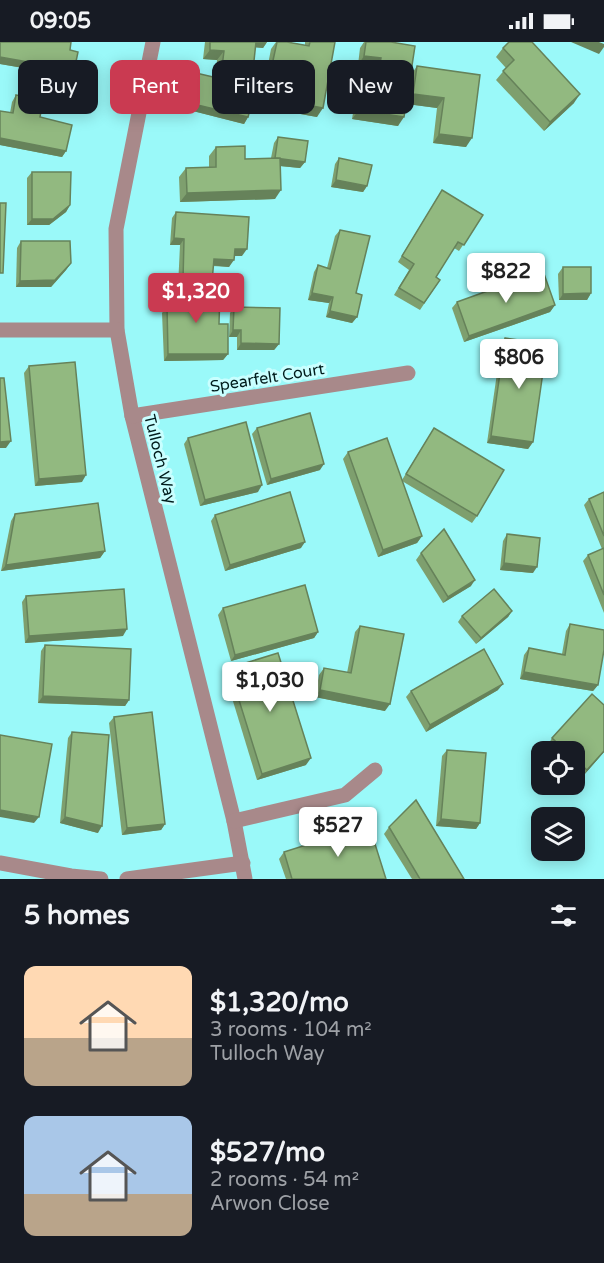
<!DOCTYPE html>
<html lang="en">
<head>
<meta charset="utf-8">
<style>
	:root { --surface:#171b24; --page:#242831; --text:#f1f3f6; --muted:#9ea1a6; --accent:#ca3a51 }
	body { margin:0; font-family:"Varela Round",sans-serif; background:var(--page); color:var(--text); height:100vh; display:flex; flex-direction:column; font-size:22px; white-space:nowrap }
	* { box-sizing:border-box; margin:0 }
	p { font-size:20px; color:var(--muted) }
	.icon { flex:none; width:33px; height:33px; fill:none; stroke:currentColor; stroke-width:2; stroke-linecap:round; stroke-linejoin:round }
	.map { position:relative; height:837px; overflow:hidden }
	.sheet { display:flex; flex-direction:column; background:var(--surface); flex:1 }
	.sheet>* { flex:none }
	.banner { position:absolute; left:18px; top:18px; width:568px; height:54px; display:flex; gap:12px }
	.controls { position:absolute; left:531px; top:699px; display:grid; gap:12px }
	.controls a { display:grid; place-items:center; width:54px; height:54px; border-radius:12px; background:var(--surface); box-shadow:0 3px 15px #0003; font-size:30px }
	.price { position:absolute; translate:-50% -51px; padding:0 14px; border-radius:6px; background:#fff; color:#222; font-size:20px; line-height:39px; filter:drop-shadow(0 2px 3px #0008) }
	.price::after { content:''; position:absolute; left:50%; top:36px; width:18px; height:14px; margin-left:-9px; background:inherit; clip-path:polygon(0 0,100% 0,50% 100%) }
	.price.on { background:var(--accent); color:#fff }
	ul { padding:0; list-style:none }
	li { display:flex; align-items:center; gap:18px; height:150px; padding:0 24px }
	li span { display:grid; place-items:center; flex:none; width:168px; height:120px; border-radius:12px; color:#555 }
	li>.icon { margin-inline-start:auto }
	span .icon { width:72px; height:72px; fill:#fffc; stroke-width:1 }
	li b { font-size:26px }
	h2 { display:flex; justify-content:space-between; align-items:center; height:72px; padding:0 24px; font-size:26px }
	.chip { padding:0 21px; border-radius:12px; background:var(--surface); box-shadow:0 3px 15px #0003; font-size:21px; line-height:54px }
	.chip.on { background:var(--accent); color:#fff }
	.status { display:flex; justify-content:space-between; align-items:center; height:42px; padding:0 30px; background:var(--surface); direction:ltr }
	.status svg { height:16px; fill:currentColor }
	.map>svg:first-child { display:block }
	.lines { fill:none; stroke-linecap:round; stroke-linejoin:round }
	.minor { stroke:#a8898a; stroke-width:15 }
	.wall { fill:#7e9f6e }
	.shaded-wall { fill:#66825a }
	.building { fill:#92b980; stroke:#66825a; stroke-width:1.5 }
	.labels { text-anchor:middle; stroke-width:6; stroke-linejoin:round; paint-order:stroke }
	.street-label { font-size:16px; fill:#001c1c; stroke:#c9ffff }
</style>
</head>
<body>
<div class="status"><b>09:05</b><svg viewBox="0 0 49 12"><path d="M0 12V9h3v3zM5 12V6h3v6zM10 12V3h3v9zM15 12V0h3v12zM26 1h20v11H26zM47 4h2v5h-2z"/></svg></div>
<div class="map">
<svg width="604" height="837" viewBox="0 0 604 837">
	<rect width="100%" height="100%" fill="#9af9f9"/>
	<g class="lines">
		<!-- minor -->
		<g class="minor">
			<path d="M153 0 116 187 117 288 132 374 234 779 245 837"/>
			<path d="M0 288H117"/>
			<path d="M132 374 408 331"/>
			<path d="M234 779 345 753 375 728"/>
			<path d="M0 821 71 834 101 837"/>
			<path d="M127 837 243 821"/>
		</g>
	</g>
	<!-- wall -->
	<g class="wall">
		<path d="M205 0H267L263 6 255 5 247 37 216 34 217 18 203 17Z"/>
		<path d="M276 0H287L305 3V0H335L317 75 284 69 290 37 266 33 271 7Z"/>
		<path d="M364 0H391L411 33 417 24 480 33 466 105 433 101 437 66 407 62 410 39 398 84 352 77 357 47 363 38 372 39 374 26 358 23 360 6Z"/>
		<path d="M503 6 574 61 544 89 496 38 506 26 496 15Z"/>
		<path d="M70 8 73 34 69 40 45 38 47 30 0 22Z"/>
		<path d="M196 31 248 75 244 82 185 67 192 37Z"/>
		<path d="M16 53 40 75 66 109 62 115 0 103V69L10 71 12 60Z"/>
		<path d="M278 95 305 120 300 126 280 124 275 157 180 160 179 135 186 126 209 125V114L216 105 245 117 271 116 274 101Z"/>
		<path d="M339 116 367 144 363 150 331 145 335 122Z"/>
		<path d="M32 130 70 163 66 170 49 183H27V136Z"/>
		<path d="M442 148 483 173 459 209 454 206 436 235 440 238 420 268 394 253 409 228 398 220Z"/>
		<path d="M176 170 242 214H234L229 225 213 224 207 246 178 245 180 203H170L172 176Z"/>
		<path d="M340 188 356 251 357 275 352 281 326 275 329 261 308 258 314 230 318 223 327 226 335 194Z"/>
		<path d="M21 199 71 221 66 228 51 245H16L17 206Z"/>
		<path d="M563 225 591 251 587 258H559L558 232Z"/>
		<path d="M175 249 228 312 223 318 164 319 162 271 167 264H170V255Z"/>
		<path d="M457 260 555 263 550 270 464 300 452 266Z"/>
		<path d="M234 265 279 302 274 308H237V295H229L230 271Z"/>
		<path d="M505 296 533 400 528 407 487 401 501 303Z"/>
		<path d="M29 324 82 440 35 444 24 331Z"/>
		<path d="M257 386 320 428 267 443 252 392Z"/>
		<path d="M434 386 477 474 472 481 402 439 422 494 417 501 378 515 343 417 348 410 402 438Z"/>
		<path d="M188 396 258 450 200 464 184 402Z"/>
		<path d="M604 450V571L583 519 588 513 602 507 584 463 589 457Z"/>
		<path d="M15 472 105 509 100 516 1 529 11 479Z"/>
		<path d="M215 473 301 506 225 529 211 479Z"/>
		<path d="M507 492 533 531 500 528 503 499Z"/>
		<path d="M421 511 471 544 443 561 416 518Z"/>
		<path d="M26 554 123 594 25 601 22 560Z"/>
		<path d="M223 566 318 590 314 596 231 619 218 573Z"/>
		<path d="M512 569 508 575 476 602 458 580 462 574Z"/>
		<path d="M570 582 598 643 593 649 520 637 524 613 529 606 562 612 566 589Z"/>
		<path d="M360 584 385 669 315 655 319 633 324 626 347 631 355 590Z"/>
		<path d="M45 603 129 658 125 664 38 661 41 609Z"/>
		<path d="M229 626 306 723 257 738 225 633Z"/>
		<path d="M498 648 426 690 406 655 411 649Z"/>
		<path d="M604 663V710L583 734 574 727V710H555L548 703 552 696Z"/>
		<path d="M114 675 165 782 161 788 122 793 109 681Z"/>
		<path d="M72 690 98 791 60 781 68 696Z"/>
		<path d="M447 708 480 781 476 787 436 784 442 714Z"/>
		<path d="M389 785 464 837H412L384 792Z"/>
		<path d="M284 810 386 837H286L279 817Z"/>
	</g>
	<!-- shaded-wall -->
	<g class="shaded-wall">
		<path d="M253 0H267L263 6 250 5Z"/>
		<path d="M571 0H599L604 2V5L599 12Z"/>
		<path d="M210 8 224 9 217 18 203 17Z"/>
		<path d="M364 14 381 16 374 26 358 23Z"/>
		<path d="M0 15 51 24 47 30 0 22Z"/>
		<path d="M272 23 297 28 290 37 266 33Z"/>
		<path d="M222 25 253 28 247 37 216 34Z"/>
		<path d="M49 32 73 34 69 40 45 38Z"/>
		<path d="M413 52 444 56 437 66 407 62Z"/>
		<path d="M580 52 574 61 544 89 550 80Z"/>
		<path d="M291 60 323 66 317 75 284 69Z"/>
		<path d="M189 61 248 75 244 82 185 67Z"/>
		<path d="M359 68 404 75 398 84 352 77Z"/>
		<path d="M439 92 472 96 466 105 433 101Z"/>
		<path d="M0 96 66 109 62 115 0 103Z"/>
		<path d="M275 116 305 120 300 126 270 123Z"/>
		<path d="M336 138 367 144 363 150 331 145Z"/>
		<path d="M281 148 275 157 180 160 187 151Z"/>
		<path d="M70 163 66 170 49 183H27L32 177Z"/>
		<path d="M174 196 184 197 180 203H170Z"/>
		<path d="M235 207H247L242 214H230Z"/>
		<path d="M214 217 234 218 229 225 209 223Z"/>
		<path d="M71 221 66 228 51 245H16L20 239Z"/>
		<path d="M183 238 212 240 207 246 178 245Z"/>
		<path d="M312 251 333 255 329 261 308 258Z"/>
		<path d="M591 251 587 258H559L563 252Z"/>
		<path d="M555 263 550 270 464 300 469 294Z"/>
		<path d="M330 269 357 275 352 281 326 275Z"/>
		<path d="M233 288H241L237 295H229Z"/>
		<path d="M241 301 279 302 274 308H237Z"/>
		<path d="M168 312H228L223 318 164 319Z"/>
		<path d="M491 394 533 400 528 407 487 401Z"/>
		<path d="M11 399 6 406H0V400Z"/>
		<path d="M324 422 320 428 267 443 271 437Z"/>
		<path d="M86 433 82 440 35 444 39 437Z"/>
		<path d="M262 443 258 450 200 464 205 458Z"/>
		<path d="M422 494 417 501 378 515 383 508Z"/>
		<path d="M305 500 301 506 225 529 230 523Z"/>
		<path d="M105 509 100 516 1 529 6 523Z"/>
		<path d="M504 521 537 525 533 531 500 528Z"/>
		<path d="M475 538 471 544 443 561 448 555Z"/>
		<path d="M512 569 508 575 476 602 481 596Z"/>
		<path d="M127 587 123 594 25 601 29 594Z"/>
		<path d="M318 590 314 596 231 619 235 613Z"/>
		<path d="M524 630 598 643 593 649 520 637Z"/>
		<path d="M503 642 498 648 426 690 430 683Z"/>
		<path d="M320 648 390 662 385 669 315 655Z"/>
		<path d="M43 654 129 658 125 664 38 661Z"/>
		<path d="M604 709V710L583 734 587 728Z"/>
		<path d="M311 716 306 723 257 738 262 732Z"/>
		<path d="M0 768 39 775 34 781 0 775Z"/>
		<path d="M65 775 102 784 98 791 60 781Z"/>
		<path d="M441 777 480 781 476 787 436 784Z"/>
		<path d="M165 782 161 788 122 793 127 786Z"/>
	</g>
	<!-- building -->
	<g class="building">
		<path d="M0 0H71L70 8 78 10 73 34 49 32 51 24 0 15Z"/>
		<path d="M210 0H256L253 28 222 25 224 9 210 8Z"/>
		<path d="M277 0H287L309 4 310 0H335L323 66 291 60 297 28 272 23Z"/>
		<path d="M366 0H391L415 4 404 75 359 68 363 38 377 40 381 16 364 14Z"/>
		<path d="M509 0H532L580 52 550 80 503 29 514 18 503 6Z"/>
		<path d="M417 24 480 33 472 96 439 92 444 56 413 52Z"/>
		<path d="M196 31 256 45 248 75 189 61Z"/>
		<path d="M16 53 43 58 40 75 72 83 66 109 0 96V69L13 71Z"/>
		<path d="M278 95 308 99 305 120 275 116Z"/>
		<path d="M245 104V117L280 116 281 148 187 151 186 126 216 125V105Z"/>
		<path d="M339 116 372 123 367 144 336 138Z"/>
		<path d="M32 130H71L70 163 53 177H32Z"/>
		<path d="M442 148 483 173 464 203 458 200 436 235 440 238 424 261 399 246 414 222 402 214Z"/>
		<path d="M0 161H6L3 231H0Z"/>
		<path d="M176 170 249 175 247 207H235L234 218 214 217 212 240 183 238 184 197 174 196Z"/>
		<path d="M340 188 370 194 356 251 362 253 357 275 330 269 333 255 312 251 318 223 330 227Z"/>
		<path d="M21 199H70L71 221 55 238 20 239Z"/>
		<path d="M563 225H591V251L563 252Z"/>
		<path d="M543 229 555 263 469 294 457 260Z"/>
		<path d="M175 249H220L219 282H228V312H168L167 264H174Z"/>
		<path d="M234 265 280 266 279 302 241 301V288H233Z"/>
		<path d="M505 296 547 302 533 400 491 394Z"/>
		<path d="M75 320 86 433 39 437 29 324Z"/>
		<path d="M0 336H4L11 399 0 400Z"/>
		<path d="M310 371 324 422 271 437 257 386Z"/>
		<path d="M246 380 262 443 205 458 188 396Z"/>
		<path d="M434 386 504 428 477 474 406 432Z"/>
		<path d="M387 396 422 494 383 508 348 410Z"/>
		<path d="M290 450 305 500 230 523 215 473Z"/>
		<path d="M604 450V494L589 457Z"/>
		<path d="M98 461 105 509 6 523 15 472Z"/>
		<path d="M444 487 475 538 448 555 421 511Z"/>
		<path d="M507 492 540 496 537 525 504 521Z"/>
		<path d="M604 506V553L588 513Z"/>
		<path d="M305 543 318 590 235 613 223 566Z"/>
		<path d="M124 547 127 587 29 594 26 554Z"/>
		<path d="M494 547 512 569 481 596 462 574Z"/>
		<path d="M570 582 604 588V608L598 643 524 630 529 606 565 613Z"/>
		<path d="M360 584 404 592 390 662 320 648 324 626 351 631Z"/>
		<path d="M45 603 131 607 129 658 43 654Z"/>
		<path d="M484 607 503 642 430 683 411 649Z"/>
		<path d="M278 611 311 716 262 732 229 626Z"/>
		<path d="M592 652 604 663V709L587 728 574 716V710H567L552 696Z"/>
		<path d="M152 670 165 782 127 786 114 675Z"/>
		<path d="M72 690 109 693 102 784 65 775Z"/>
		<path d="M0 693 52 702 39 775 0 768Z"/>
		<path d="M447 708 486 711 480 781 441 777Z"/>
		<path d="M416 758 464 837H420L389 785Z"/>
		<path d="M369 783 386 837H292L284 810Z"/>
	</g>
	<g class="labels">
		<!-- street labels -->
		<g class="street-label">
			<text transform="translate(267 335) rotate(-9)" y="6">Spearfelt Court</text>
			<text transform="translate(161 417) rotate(76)" y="6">Tulloch Way</text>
		</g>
	</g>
</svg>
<div class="controls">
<a><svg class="icon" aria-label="locate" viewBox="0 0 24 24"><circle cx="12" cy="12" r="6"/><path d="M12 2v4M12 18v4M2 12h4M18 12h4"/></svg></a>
<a><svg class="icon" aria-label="layers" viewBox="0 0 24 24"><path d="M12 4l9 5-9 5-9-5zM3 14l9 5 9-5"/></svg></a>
</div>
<b class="price" style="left:506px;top:262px">$822</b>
<b class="price on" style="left:196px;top:282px">$1,320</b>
<b class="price" style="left:519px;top:348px">$806</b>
<b class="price" style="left:270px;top:671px">$1,030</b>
<b class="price" style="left:338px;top:816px">$527</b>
<div class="banner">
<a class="chip">Buy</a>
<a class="chip on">Rent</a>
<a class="chip">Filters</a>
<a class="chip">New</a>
</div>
</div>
<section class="sheet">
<h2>5 homes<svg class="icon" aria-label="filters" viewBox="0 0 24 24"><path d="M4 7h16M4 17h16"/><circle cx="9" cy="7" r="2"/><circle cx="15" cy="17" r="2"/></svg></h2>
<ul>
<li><span style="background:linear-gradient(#ffd9b3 60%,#b9a48a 0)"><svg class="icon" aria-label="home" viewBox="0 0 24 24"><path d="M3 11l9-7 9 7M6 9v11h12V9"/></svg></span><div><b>$1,320/mo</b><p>3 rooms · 104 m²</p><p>Tulloch Way</p></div></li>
<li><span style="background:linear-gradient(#a9c7e8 65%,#b9a48a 0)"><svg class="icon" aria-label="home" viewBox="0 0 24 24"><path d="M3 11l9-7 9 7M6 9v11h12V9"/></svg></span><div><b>$527/mo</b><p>2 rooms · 54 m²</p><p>Arwon Close</p></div></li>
</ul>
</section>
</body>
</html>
